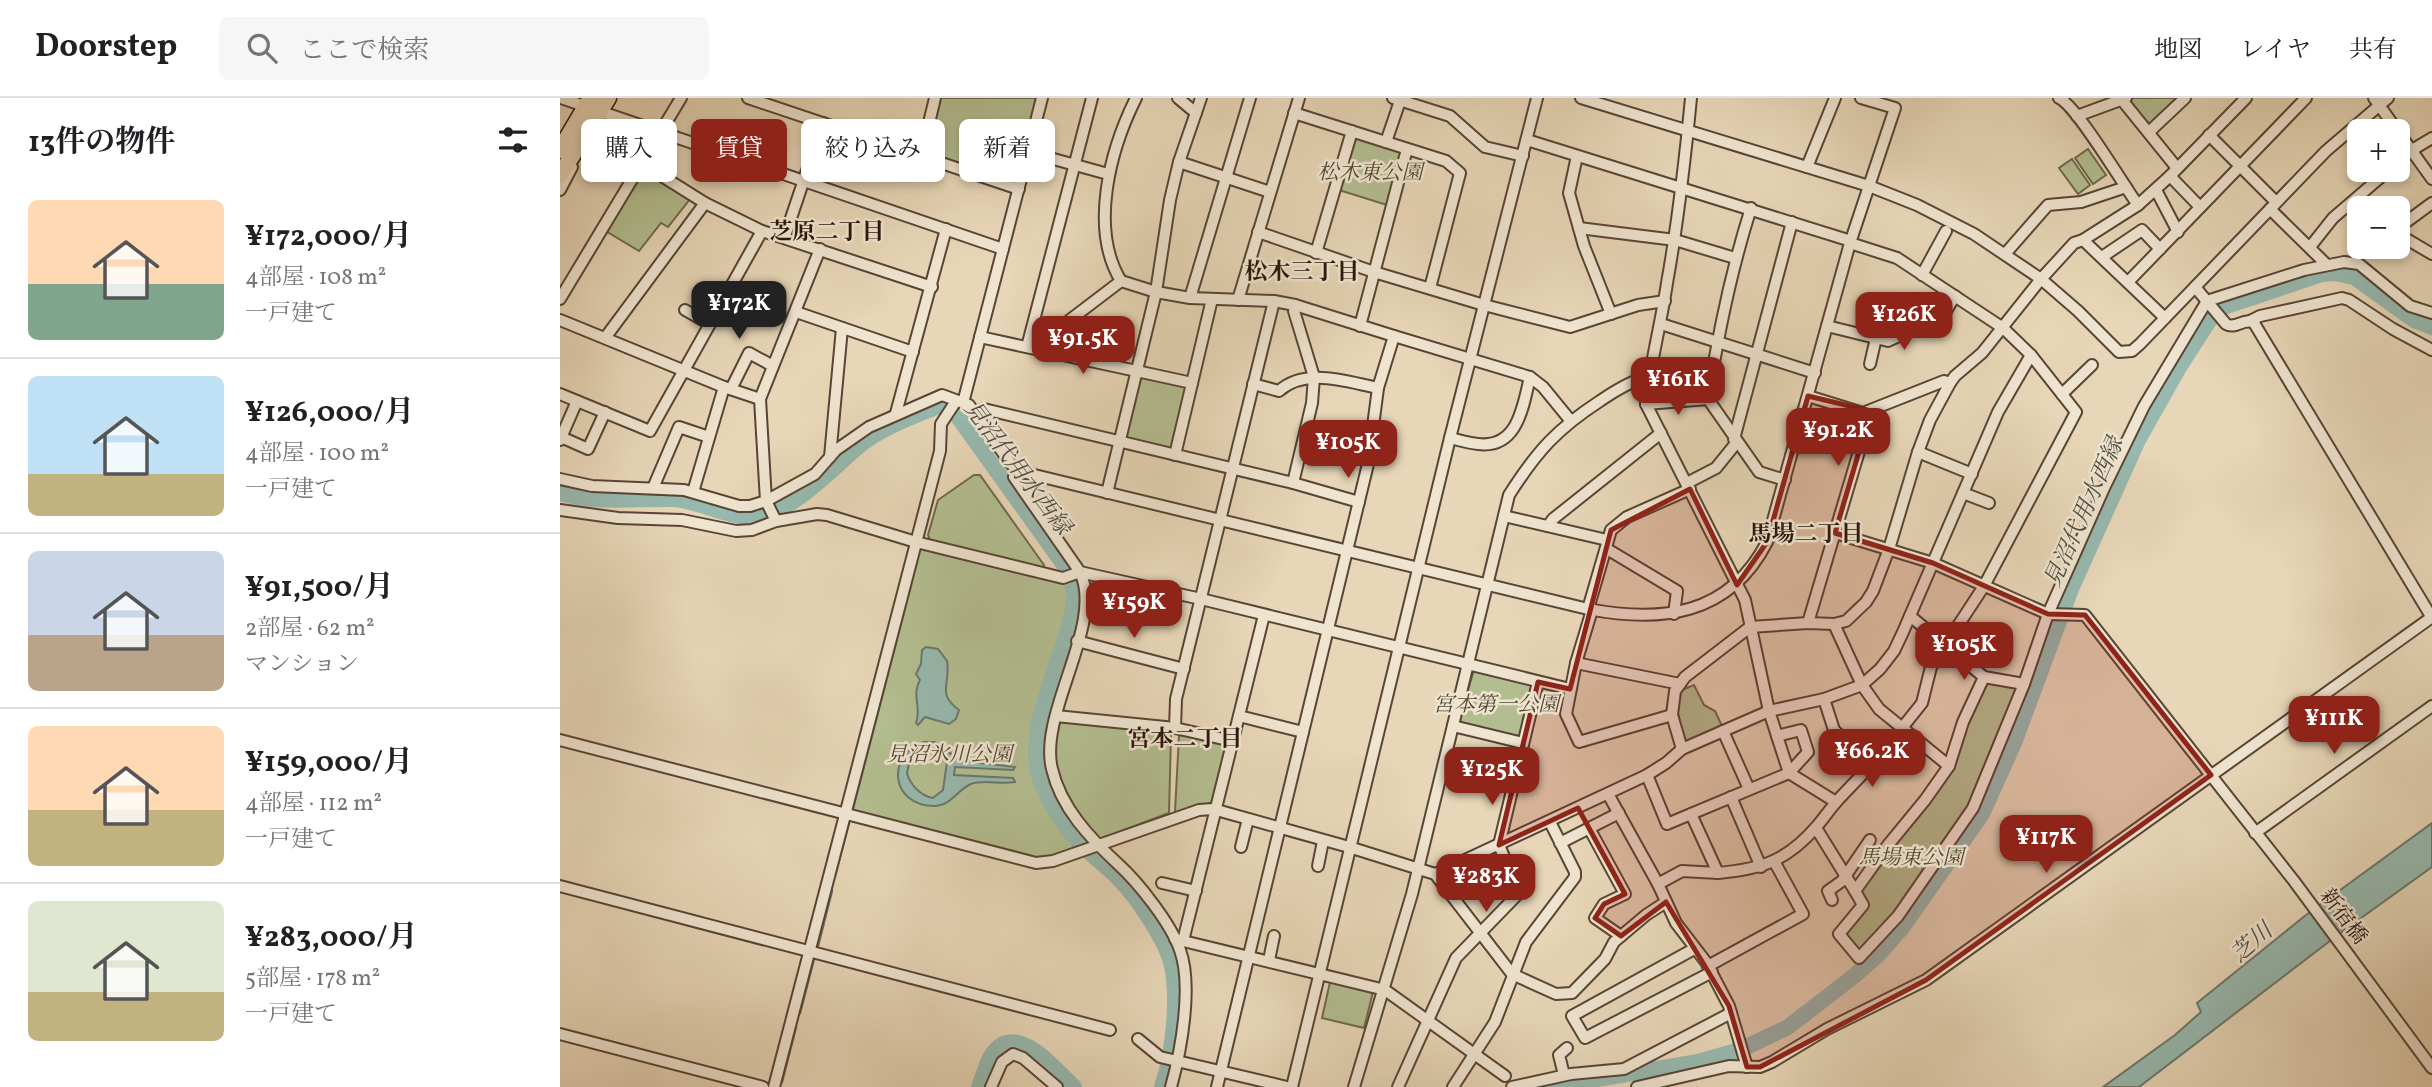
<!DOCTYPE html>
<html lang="ja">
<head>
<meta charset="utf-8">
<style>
	:root { --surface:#fff; --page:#f6f6f6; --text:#202124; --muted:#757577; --line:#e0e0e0; --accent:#8f2418 }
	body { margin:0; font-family:Vollkorn,"Noto Serif JP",serif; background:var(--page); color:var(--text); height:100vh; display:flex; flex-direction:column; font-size:26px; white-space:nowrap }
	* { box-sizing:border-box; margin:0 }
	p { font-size:23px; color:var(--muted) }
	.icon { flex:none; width:38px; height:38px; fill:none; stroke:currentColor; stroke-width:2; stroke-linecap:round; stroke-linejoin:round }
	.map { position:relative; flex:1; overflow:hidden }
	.sheet { display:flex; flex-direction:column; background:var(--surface); width:560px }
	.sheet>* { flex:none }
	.banner { position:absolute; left:21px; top:21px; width:665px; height:63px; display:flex; gap:14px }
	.fabs { position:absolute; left:1787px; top:21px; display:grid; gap:14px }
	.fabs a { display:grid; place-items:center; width:63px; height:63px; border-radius:10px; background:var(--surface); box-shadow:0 4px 10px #0003; font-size:35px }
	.price { position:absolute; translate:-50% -60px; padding:0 16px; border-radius:14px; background:var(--accent); color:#fff; font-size:23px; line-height:46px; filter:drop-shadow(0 2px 4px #0008) }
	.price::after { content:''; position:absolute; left:50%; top:42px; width:21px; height:16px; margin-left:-10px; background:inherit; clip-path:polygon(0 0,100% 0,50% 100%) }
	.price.current { background:#222; color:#fff }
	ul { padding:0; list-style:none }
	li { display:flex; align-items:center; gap:21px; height:175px; padding:0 28px }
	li+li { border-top:2px solid var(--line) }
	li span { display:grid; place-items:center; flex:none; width:196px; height:140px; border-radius:10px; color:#555 }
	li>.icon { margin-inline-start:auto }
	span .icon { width:84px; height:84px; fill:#fffc; stroke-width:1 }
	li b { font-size:30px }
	h2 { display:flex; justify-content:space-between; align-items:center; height:84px; padding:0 28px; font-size:30px }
	.pill { padding:0 24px; border-radius:10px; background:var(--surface); box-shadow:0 4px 10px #0003; font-size:24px; line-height:63px }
	.pill.current { background:var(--accent); color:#fff }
	header { display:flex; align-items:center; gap:42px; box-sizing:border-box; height:98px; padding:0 35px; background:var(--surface); border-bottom:2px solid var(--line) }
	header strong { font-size:33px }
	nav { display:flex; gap:38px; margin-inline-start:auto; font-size:24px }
	.search { width:490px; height:63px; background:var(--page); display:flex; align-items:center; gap:18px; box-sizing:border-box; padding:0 24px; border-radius:10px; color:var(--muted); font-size:26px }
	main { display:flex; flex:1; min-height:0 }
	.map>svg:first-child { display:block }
	.green { fill:#b3be90; stroke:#6e6a4d; stroke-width:2 }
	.water { fill:#97b9af; stroke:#6b776d; stroke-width:2; fill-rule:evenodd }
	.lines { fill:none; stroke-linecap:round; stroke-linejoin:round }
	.stream { stroke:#6b776d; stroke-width:2.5 }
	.river { stroke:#97b9af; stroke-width:16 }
	.minor-casing { stroke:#584535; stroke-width:14 }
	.highway-casing { stroke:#29150a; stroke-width:19 }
	.minor { stroke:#efe4d0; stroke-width:10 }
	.highway { stroke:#e7d6b7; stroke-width:16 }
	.marked { fill:#8f2418; fill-opacity:0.2; stroke:#8f2418; stroke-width:5; stroke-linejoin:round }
	.labels { text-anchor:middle; stroke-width:5; stroke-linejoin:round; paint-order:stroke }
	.park-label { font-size:21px; font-style:italic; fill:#524832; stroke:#efe4d0 }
	.street-label { font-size:21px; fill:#29150a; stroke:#efe4d0 }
	.neighbourhood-label { font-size:23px; font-weight:bold; fill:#29150a; stroke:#efe4d0 }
	.water-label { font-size:23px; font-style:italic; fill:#504e44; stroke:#efe4d0 }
</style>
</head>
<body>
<header>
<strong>Doorstep</strong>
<div class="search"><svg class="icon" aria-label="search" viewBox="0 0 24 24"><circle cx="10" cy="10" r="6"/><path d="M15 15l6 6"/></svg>ここで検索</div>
<nav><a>地図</a><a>レイヤ</a><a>共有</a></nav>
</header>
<main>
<section class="sheet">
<h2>13件の物件<svg class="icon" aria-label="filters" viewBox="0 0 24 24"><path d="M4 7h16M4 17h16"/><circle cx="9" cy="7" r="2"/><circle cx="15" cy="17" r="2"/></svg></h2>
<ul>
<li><span style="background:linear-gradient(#ffd9b3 60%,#7fa58c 0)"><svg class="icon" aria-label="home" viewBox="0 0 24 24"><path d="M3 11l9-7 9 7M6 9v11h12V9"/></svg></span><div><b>¥172,000/月</b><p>4部屋 · 108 m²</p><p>一戸建て</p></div></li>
<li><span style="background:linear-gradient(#bfe0f5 70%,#c2b280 0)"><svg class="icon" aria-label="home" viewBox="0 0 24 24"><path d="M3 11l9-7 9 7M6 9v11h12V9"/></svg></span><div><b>¥126,000/月</b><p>4部屋 · 100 m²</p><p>一戸建て</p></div></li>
<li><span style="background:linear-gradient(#c9d6e8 60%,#b9a48a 0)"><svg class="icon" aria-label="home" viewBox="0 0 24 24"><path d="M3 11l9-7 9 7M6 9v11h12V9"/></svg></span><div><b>¥91,500/月</b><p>2部屋 · 62 m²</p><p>マンション</p></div></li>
<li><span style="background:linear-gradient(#ffd9b3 60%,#c2b280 0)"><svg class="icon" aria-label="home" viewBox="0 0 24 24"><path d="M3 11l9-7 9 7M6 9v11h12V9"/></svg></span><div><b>¥159,000/月</b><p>4部屋 · 112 m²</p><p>一戸建て</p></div></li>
<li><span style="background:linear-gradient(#dfe7d0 65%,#c2b280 0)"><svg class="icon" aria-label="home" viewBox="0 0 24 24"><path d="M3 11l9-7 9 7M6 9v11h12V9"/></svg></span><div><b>¥283,000/月</b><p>5部屋 · 178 m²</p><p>一戸建て</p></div></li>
</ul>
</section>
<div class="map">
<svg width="1872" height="989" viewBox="0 0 1872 989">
	<rect width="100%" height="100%" fill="#e7d6b7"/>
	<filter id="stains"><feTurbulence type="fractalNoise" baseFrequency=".00286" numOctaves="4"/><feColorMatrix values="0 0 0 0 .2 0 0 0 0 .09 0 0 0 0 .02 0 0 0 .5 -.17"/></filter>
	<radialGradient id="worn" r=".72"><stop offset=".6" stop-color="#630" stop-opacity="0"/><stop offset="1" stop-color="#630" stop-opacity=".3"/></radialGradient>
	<!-- green -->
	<g class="green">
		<path d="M380 0H478L456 84 453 86 369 58 366 54Z"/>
		<path d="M1571 0H1619L1590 27 1586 26 1569 4Z"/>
		<path d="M797 39 839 52 841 56 827 107 779 92 794 42Z"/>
		<path d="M1528 51 1546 77 1533 86 1515 60Z"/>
		<path d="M1512 61 1530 87 1518 96 1499 70Z"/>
		<path d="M83 72 130 101 108 129 101 125 79 153 44 132Z"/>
		<path d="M579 278 626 288 627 291 612 351 609 352 566 342 564 339Z"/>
		<path d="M414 377H420L484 467V470L370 442 368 437 378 402Z"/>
		<path d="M360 447 506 484 509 509 474 623 470 652 474 684 515 750 489 759H473L290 714Z"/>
		<path d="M914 572 972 586 974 590 962 637 959 640 902 626 899 622Z"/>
		<path d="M1426 583 1458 587 1410 711 1357 789 1300 857 1284 834 1307 807 1301 797V793L1332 749 1381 687 1405 627Z"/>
		<path d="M1134 587 1144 607 1155 613 1163 630 1128 646 1124 644 1117 610 1122 592Z"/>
		<path d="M501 624 608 634 611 637 609 715 540 741 536 739C519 717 492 684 494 654 494 645 497 635 499 626Z"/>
		<path d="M623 636 665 646 667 649 653 704 618 715 615 713 619 638Z"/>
		<path d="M770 884 813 894 804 930 762 920Z"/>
	</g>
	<!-- water -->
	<g class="water">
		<path d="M366 549 378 551 387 563C391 587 376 595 399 612L396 621 389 626 365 619 358 627 356 625C362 610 351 597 360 582L356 576 361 566 362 552Z"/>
		<path d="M364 644H375L401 663 455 669 453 672 395 669 394 677 453 680 455 684C441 687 424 681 411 686 397 692 391 708 374 708 331 708 325 657 364 644ZM364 651 376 652 387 664 383 692 373 700C361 698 350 687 347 675L350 661Z"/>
		<path d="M1872 725V769L1783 833 1579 989H1543L1615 937 1641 914 1637 905 1746 817Z"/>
	</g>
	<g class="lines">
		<!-- stream -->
		<g class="stream">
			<path d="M292 714 350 490"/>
			<path d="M275 778 290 721"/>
			<path d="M258 848 272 793"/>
			<path d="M240 915 254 861"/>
			<path d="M222 984 236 929"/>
		</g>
		<!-- river -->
		<g class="river">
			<path d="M0 395C36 406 74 400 112 401 140 402 167 421 195 418 236 414 273 368 304 344 326 328 356 317 381 307L389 309 396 316 502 464C505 469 510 476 512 482 517 500 512 517 507 534 495 578 464 638 481 683 488 704 505 730 521 746 533 759 548 769 560 782 577 799 607 844 612 868 619 902 613 956 602 989"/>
			<path d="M419 989C423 979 426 967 431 958 455 920 494 971 514 989"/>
			<path d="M990 989 1138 964 1180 952 1228 929 1294 878 1319 856 1342 830 1422 716 1454 645 1511 491 1578 342 1618 271 1652 218 1661 210 1762 176 1775 175 1794 179 1854 222 1872 229"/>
		</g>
		<!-- minor casing -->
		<g class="minor-casing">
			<g id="minor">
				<path d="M1 0 443 151"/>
				<path d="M188 0 459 91"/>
				<path d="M576 0C550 52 529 131 561 183L596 194 630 200 714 203 735 207 834 238 818 290 808 366 657 989"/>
				<path d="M618 0 636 15"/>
				<path d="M833 0 890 18 925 49 963 58"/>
				<path d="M1021 0 1309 88 1357 107 1414 136 1481 181 1518 213 1559 254 1572 253 1580 246 1766 53 1828 0"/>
				<path d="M1131 0C1125 62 1118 124 1107 185 1101 226 1090 266 1086 306L1185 502 1209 613 1229 675 1276 704"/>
				<path d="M1814 0 1872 81"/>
				<path d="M1562 2 1617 70"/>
				<path d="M734 15 886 63 900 75 870 190"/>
				<path d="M1517 18 1566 0"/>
				<path d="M1589 34 1625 0"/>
				<path d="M1649 37 1716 104"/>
				<path d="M967 42 1291 143"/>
				<path d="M826 44 841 0"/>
				<path d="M468 54 548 76"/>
				<path d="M361 58 375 0"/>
				<path d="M1017 58 1009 95 1024 148 1051 216"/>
				<path d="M619 64 710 94"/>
				<path d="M81 65 145 105 202 133 372 189"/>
				<path d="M1838 65 1852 52 1872 40"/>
				<path d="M1247 69 1275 0"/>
				<path d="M1610 78 1640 109"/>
				<path d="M0 92 12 69"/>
				<path d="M1596 92 1618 134"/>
				<path d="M1578 107 1610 78 1686 0"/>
				<path d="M1191 110C1171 173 1158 236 1148 301L1199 374 1225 382"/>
				<path d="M1710 111 1766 166"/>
				<path d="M1019 130 1115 142 1175 160"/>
				<path d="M1838 130 1872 105"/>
				<path d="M698 134 814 174 924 207 1010 229 1078 207 1105 203"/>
				<path d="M1838 136 1872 156"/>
				<path d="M225 138 263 25"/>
				<path d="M1523 142 1605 220"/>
				<path d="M1290 145 1337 160 1443 230 1471 257 1516 314 1424 488 1371 569 1362 605 1342 630"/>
				<path d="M1750 149 1773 120 1829 72"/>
				<path d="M260 151 200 301 206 403 216 423 257 416 267 417 356 444 503 480 520 474C545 526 478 615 492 671 501 710 530 740 558 766 579 785 611 826 620 852 633 888 621 953 611 989"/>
				<path d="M756 155 792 33"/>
				<path d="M1445 156 1488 107 1521 104 1566 89"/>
				<path d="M1542 159 1582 132 1600 151"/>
				<path d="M1362 177 1386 133"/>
				<path d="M1568 184 1746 0"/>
				<path d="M1635 189 1666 226C1676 232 1684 219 1694 225L1872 520"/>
				<path d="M630 200 690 0"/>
				<path d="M0 201 121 0"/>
				<path d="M678 202 739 0"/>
				<path d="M125 212 150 226"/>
				<path d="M236 214 353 254"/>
				<path d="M0 222 164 289 200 301"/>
				<path d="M1690 223 1700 218 1782 200 1789 202 1833 231 1872 252"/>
				<path d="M1101 226 1255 275"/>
				<path d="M800 228 847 51"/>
				<path d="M1267 228 1328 243 1383 218 1395 198"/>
				<path d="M834 238 970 279 983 289 1010 322"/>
				<path d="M420 239 632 285"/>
				<path d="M45 240 145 105"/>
				<path d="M467 249 532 0"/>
				<path d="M473 250 561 183"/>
				<path d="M1310 266 1316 240"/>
				<path d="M693 286 719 293C746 269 787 284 818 290"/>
				<path d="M171 291 189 255 213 268"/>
				<path d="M0 296 90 333 202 133"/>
				<path d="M1502 296 1532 267"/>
				<path d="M1248 298 1303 315 1384 283 1390 285"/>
				<path d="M403 305 482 0"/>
				<path d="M1086 306 1148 301"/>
				<path d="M336 315 386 131"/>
				<path d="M415 315 424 311 733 385 799 404"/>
				<path d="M1 339 28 351 45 314"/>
				<path d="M890 340C899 342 908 345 918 346 958 351 963 308 970 279"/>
				<path d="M1174 341 1232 124"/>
				<path d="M0 342 17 303"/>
				<path d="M1358 354 1412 376"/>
				<path d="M615 357 652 201"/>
				<path d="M270 359 282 230"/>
				<path d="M457 372 454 379 520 474 641 501 1010 591"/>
				<path d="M0 381 32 388 124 392 179 408H190L206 403 255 376 276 352 309 329 382 297 409 307 451 366 462 374 1028 511C1101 525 1169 518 1207 444L1290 145 1335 10 1301 0"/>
				<path d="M733 385 752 305 754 279 734 213 735 207"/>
				<path d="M1127 385 1156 370 1177 344"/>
				<path d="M93 390 119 329 149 339"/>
				<path d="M133 394 164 289"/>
				<path d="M547 395 596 194 610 102 619 64 641 0"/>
				<path d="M1403 395 1429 405"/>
				<path d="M0 412 58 420 122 422 176 433 192 432 216 423"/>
				<path d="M944 418 1047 442"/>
				<path d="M988 428 993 421 1101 335"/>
				<path d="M1275 435 1373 465 1488 516 1525 517 1734 783 1872 970"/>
				<path d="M1047 451 1117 493 1114 516"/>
				<path d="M1028 511 1051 432 1067 419 1130 391"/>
				<path d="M1032 512 1016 565 1006 616 1019 644 1112 617"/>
				<path d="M1248 525 1311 313"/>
				<path d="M1274 526 1302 587 1319 611 1389 668"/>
				<path d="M517 543 624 571"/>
				<path d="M1016 565 1120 586"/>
				<path d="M1424 579 1464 586"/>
				<path d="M1264 601 1274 632 1312 668"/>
				<path d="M496 618 615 630 672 643"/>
				<path d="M679 618 743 634"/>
				<path d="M893 628 963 645"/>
				<path d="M615 630 616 601 714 203"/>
				<path d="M1163 633 1189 691"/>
				<path d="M0 642 476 765 493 763 639 712 653 711 789 749 875 776 952 876 996 896 1012 895 1045 861 1054 844 1086 817 1106 804"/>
				<path d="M1122 651 1112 617 1115 593 1125 579 1190 529 1248 525 1274 526 1286 523 1306 504 1313 493 1329 451 1358 354 1370 322 1390 285 1395 278 1422 255 1481 181 1514 145 1523 142 1578 107C1564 88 1516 7 1499 0"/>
				<path d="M1087 677 1107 726 1229 675 1248 654 1241 632 1217 638"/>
				<path d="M1048 696 1098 786 1116 825 1146 864 1169 908 1187 969"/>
				<path d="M1171 699 1201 769"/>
				<path d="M1131 716 1158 775C1202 771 1227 763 1257 728 1264 720 1270 711 1277 703 1299 679 1323 656 1345 632"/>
				<path d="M1029 730 1065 796 1044 806 1035 820 1061 838"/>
				<path d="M1256 730 1295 793 1328 747 1365 702 1389 668 1403 624 1424 579 1350 518"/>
				<path d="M1695 735 1872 608"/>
				<path d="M1000 745 1059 715"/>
				<path d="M681 749 688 721"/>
				<path d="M758 768 763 743"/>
				<path d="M875 776 1087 677 1106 665 1122 651 1209 613 1264 601 1302 587 1320 571 1334 553 1343 534 1438 314 1471 257"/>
				<path d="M602 785 636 793"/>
				<path d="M1098 786 1122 773 1158 775"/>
				<path d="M0 788 550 932"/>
				<path d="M1295 793 1303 807 1279 836 1299 860 1338 818 1413 710 1464 586 1488 516 1544 390 1584 308 1647 203 1744 172 1784 164 1799 166 1850 208 1872 215"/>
				<path d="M1272 802 1268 793 1282 783 1310 742"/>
				<path d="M615 841 825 892 945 978"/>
				<path d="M623 843 704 517"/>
				<path d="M1134 851 1012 918 1025 940 1152 874"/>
				<path d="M709 862 714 838"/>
				<path d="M1148 868 1243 816 1214 763"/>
				<path d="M0 936 203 989"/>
				<path d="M578 941 600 959 727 989"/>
				<path d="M1004 977 999 957 1007 950"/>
				<path d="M214 989 380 353 381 326 396 303"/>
				<path d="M431 989 442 964 453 956 463 960 497 989"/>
				<path d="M732 989 890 340 977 0"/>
				<path d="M794 989 852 796 949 397C977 353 997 331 1040 303 1056 292 1071 283 1089 278"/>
				<path d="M838 989 896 860 959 795 939 747 978 584"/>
				<path d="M893 989 935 924 966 844 1015 779V774L990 724"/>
				<path d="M952 989 1011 976 1064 971 1171 915"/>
				<path d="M1077 989 1169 968 1200 969 1212 964 1267 931 1366 882 1872 519"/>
			</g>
		</g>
		<!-- highway casing -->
		<g class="highway-casing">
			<g id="highway">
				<path d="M0 52 31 0"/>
				<path d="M0 77 48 0"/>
			</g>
		</g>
		<!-- minor -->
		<use href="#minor" class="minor"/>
		<!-- highway -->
		<use href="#highway" class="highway"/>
	</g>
	<!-- marked area -->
	<path class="marked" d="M1248 298 1311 313 1275 435 1373 465 1488 516 1525 517 1651 677 1366 882 1200 969H1187L1169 908 1106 804 1061 838 1035 820 1044 806 1065 796 1018 710 939 747 978 584 1010 591 1051 432 1130 391 1177 487 1207 444Z"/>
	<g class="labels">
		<!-- park labels -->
		<g class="park-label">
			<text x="810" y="81">松木東公園</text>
			<text x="936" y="613">宮本第一公園</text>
			<text x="389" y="663">見沼氷川公園</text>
			<text x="1351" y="766">馬場東公園</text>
		</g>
		<!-- street labels -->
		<g class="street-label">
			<text transform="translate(1784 818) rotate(53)" y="7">新宿橋</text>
		</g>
		<!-- neighbourhood labels -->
		<g class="neighbourhood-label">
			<text x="267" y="141">芝原二丁目</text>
			<text x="742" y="181">松木三丁目</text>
			<text x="1246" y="443">馬場二丁目</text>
			<text x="625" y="648">宮本二丁目</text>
		</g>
		<!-- water labels -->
		<g class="water-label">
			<text transform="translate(458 369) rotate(53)" y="8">見沼代用水西縁</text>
			<text transform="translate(1523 414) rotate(-66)" y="8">見沼代用水西縁</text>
			<text transform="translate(1691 844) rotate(-41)" y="8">芝川</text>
		</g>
	</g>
	<rect width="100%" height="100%" filter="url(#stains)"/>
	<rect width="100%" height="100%" fill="url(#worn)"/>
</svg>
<div class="fabs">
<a>+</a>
<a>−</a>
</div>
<b class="price current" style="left:179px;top:243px">¥172K</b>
<b class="price" style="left:1344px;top:254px">¥126K</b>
<b class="price" style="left:523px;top:278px">¥91.5K</b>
<b class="price" style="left:1118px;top:319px">¥161K</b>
<b class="price" style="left:1278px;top:370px">¥91.2K</b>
<b class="price" style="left:788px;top:382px">¥105K</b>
<b class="price" style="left:574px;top:542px">¥159K</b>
<b class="price" style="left:1404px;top:584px">¥105K</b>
<b class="price" style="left:1774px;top:658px">¥111K</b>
<b class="price" style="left:1312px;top:691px">¥66.2K</b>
<b class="price" style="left:932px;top:709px">¥125K</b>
<b class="price" style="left:1486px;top:777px">¥117K</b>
<b class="price" style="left:926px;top:816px">¥283K</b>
<div class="banner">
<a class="pill">購入</a>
<a class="pill current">賃貸</a>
<a class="pill">絞り込み</a>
<a class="pill">新着</a>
</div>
</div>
</main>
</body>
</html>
